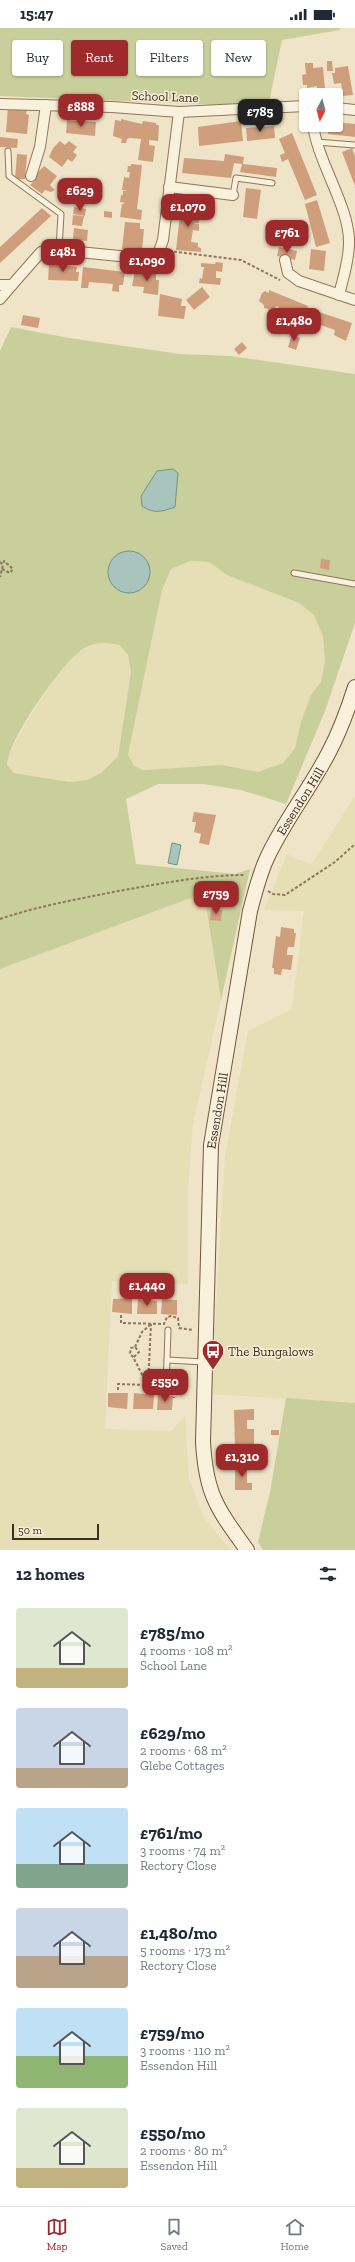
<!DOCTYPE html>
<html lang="en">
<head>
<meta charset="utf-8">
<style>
	:root { --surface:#fff; --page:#f2f2f3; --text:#1f2937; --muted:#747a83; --line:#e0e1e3; --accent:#9e2a2b }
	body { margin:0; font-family:"Zilla Slab",serif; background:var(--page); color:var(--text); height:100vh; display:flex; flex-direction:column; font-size:15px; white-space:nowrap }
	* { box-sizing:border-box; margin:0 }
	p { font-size:13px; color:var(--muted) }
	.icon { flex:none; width:22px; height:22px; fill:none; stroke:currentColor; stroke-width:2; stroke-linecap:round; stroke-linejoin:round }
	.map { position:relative; height:1522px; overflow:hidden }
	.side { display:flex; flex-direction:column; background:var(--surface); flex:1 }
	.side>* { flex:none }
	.banner { position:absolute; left:12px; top:12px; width:331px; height:36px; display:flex; gap:8px }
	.needle { width:26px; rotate:186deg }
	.buttons { position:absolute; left:299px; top:60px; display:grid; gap:8px }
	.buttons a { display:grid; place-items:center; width:44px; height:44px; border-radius:4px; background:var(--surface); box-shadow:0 1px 3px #0004; font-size:20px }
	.scale { position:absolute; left:12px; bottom:10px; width:87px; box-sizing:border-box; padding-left:4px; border:2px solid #3d2e20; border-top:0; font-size:11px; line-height:14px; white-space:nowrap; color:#3d2e20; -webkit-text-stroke:3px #f7eed8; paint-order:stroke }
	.price { position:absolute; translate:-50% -34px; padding:0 9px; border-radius:8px; background:var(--accent); color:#fff; font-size:13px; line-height:26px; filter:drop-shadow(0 1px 2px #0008) }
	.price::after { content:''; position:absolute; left:50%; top:24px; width:12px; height:9px; margin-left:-6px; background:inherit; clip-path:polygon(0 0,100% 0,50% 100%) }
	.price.selected { background:#222; color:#fff }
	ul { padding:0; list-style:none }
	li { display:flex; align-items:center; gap:12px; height:100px; padding:0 16px }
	li span { display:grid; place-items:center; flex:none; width:112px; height:80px; border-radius:4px; color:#555 }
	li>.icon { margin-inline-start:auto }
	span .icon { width:48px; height:48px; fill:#fffc; stroke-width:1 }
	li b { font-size:17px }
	h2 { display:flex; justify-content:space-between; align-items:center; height:48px; padding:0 16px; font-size:17px }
	.tag { padding:0 14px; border-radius:4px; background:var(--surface); box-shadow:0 1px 3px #0004; font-size:14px; line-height:36px }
	.tag.selected { background:var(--accent); color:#fff }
	.status { display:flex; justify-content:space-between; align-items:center; height:28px; padding:0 20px; background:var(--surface); direction:ltr }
	.status svg { height:11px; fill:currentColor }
	.tabs { display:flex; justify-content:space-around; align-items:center; height:56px; border-top:1px solid var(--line); background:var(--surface); font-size:11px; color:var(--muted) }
	.tabs a { display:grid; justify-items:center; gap:2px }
	.tabs .selected { color:var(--accent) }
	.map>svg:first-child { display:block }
	.farmland { fill:#e6deb5 }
	.green { fill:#c9cf9b; fill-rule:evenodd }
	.water { fill:#a9c4bc; stroke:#6f938a }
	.building { fill:#cf9f7d }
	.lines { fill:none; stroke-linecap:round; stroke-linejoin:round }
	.lane-casing { stroke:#8d765c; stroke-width:7 }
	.street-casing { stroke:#8d765c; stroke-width:12 }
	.secondary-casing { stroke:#6f573f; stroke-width:16 }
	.path { stroke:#8d765c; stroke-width:2; stroke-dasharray:3 2; stroke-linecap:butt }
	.lane { stroke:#faf1dc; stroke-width:5 }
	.street { stroke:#faf1dc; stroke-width:10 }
	.secondary { stroke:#faf1dc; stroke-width:14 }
	.labels { text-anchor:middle; stroke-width:3; stroke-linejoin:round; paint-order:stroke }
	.street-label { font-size:13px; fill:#3d2e20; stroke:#f7eed8 }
	.poi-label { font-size:13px; fill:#3d2e20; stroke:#f7eed8; text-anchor:start }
</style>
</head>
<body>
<div class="status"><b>15:47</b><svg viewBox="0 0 49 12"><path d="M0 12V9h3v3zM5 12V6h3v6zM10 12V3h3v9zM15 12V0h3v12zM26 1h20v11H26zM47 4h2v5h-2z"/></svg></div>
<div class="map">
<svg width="355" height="1522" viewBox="0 0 355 1522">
	<rect width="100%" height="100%" fill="#f0e4c8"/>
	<!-- farmland -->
	<g class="farmland">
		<path d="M190 533 209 534 228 547 299 575 314 587 323 609 325 633 321 654 311 667 301 694 295 720 283 735 272 740 258 744 222 737 142 742 134 738 128 728 162 562 171 541Z"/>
		<path d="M107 615 119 617 128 627 131 644 118 728 101 745 87 752 69 754 14 745 7 737V729L27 693 55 650 78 624 91 616Z"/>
		<path d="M355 768V1375L211 1366 225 1128 248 1003 292 981 304 883 264 882 287 826 311 837Z"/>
		<path d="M204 865 221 972 193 1096 188 1160V1256L112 1253 105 1401 171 1403 185 1388 189 1451 204 1490 231 1522H0V941Z"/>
	</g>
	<!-- green -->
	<g class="green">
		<path d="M0 0H340V2L282 12 268 79 0 68Z"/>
		<path d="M11 299 69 310 180 326 231 328 355 346V595L325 683 286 776 241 762 203 756H158L126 771 136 836 235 846 250 841 221 972 204 865 0 941V323ZM190 533 209 534 227 547 299 575 314 587 323 609 325 633 321 654 311 667 301 694 295 720 283 735 258 744 222 737 143 742 134 738 128 727 162 562 171 541ZM107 615 119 617 128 627 131 644 118 728 101 745 87 752 69 754 14 745 7 737C8 712 59 640 79 624 88 616 96 615 107 615Z"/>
		<path d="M286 1370 355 1375V1522H263L258 1514 270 1464Z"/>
	</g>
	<!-- water -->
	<g class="water">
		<path d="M173 441 178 445 175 479C161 484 154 486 142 478L141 468 157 443Z"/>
		<circle cx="129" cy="544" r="21"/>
		<path d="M172 815 181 817 177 837 168 835Z"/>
	</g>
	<!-- building -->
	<g class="building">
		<path d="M327 33H332L333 43H327Z"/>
		<path d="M305 35H313V40L323 39 325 61 317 62V58L307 60V57H303L302 47 306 46Z"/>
		<path d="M348 38 353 67 343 68 341 55 334 56 332 45H335V40Z"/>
		<path d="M8 79 27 81 26 86 29 87 27 106 6 104Z"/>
		<path d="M121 91 142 96 143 93 156 95V97H159L158 113 149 112V117L155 118 153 134 138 132 141 111 130 110 127 111 126 115H121L122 111 113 108 115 92 121 93Z"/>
		<path d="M67 92 96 94 95 108 66 105Z"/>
		<path d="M241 93 243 113 199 118 198 99Z"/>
		<path d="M336 94 355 96V109L328 106 329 97H336Z"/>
		<path d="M274 98 275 110 247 113 246 100Z"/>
		<path d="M292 105 317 167 305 172 288 131 282 134 280 127 285 125 279 111Z"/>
		<path d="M0 109 18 111 17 120 0 119Z"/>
		<path d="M60 113 65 117 69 113 77 119 73 124 77 127 72 134 68 131 62 139 49 129 53 120Z"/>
		<path d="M352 120 355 128V158L342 124Z"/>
		<path d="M17 126 27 127 25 151H15Z"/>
		<path d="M225 126 244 129 243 136 277 140 276 149 240 144 242 136 234 135 231 150 182 145 184 130 224 133Z"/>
		<path d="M131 136 142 137 137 181 142 182 141 192 120 189 122 176 126 175 120 174 121 167H123V163H128L122 162 124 149 129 150 130 144H127L128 138H131Z"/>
		<path d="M44 138 57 148 50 157 55 162 51 164 45 162 42 166 30 157 34 153V148Z"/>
		<path d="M246 160 261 162 257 191 243 189Z"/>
		<path d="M317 172 330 215 316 219 305 176Z"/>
		<path d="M181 177 201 179 199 195H193L199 196V203L193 202 191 214 198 215V219L201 220V224L176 222Z"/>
		<path d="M74 179 86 181 85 188 73 186Z"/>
		<path d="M42 180 51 188 0 235V219Z"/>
		<path d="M104 183 112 184V190L104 189Z"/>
		<path d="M73 187 84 188 82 198 72 197Z"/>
		<path d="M125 194 140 195V201H144L142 223 122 221Z"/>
		<path d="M74 200 88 202 87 213 73 211Z"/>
		<path d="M279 219 297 223 295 232 277 228Z"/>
		<path d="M311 221 326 223 324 243 309 241Z"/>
		<path d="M56 234H60V237L77 239 76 244H79L78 253 48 252 49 236 56 237Z"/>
		<path d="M216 234 223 235 222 244 216 243V250H221L220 257 199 255 200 250 202 251 204 239H201V235L215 236Z"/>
		<path d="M83 239 125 244 123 257H119V264L112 263 113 256 89 254 88 260H81Z"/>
		<path d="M135 243 156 245V252H159L158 267 143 265 144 259 132 258Z"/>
		<path d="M202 259 210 269 194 282 186 272Z"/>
		<path d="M269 262 308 278 304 290 301 288 299 292 290 289 292 285 288 283 286 289 276 285 279 279 276 278 274 283 264 280V277L259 273 262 265 265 263 269 265Z"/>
		<path d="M160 266 182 271 181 278H186L184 291 158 288Z"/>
		<path d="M313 282 352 295 346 313 334 307 335 302 309 293Z"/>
		<path d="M23 287 40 290 38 300 21 297Z"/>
		<path d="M292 307 300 310 296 322 288 319Z"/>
		<path d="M242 314 247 320 239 327 234 321Z"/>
		<path d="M321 531 330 532 329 542 320 540Z"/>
		<path d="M194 784 216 787 209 817 199 815 201 806 194 804 196 794H192Z"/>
		<path d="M211 881 222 882 221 893 210 892Z"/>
		<path d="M281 899 294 901V905H296L294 919H288L287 923V927H293L291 942 282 941 281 947 274 946V940H272L276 908 280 909Z"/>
		<path d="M132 1270V1286L112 1284 113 1271Z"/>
		<path d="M138 1271 157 1273V1286H137Z"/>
		<path d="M162 1271 177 1272V1287L161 1286Z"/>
		<path d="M108 1365H128L127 1381 108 1379Z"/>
		<path d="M134 1365 154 1367 153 1381H133Z"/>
		<path d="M158 1367 173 1368 172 1382H157Z"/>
		<path d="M254 1381V1392H247V1401H254V1421H235L234 1382Z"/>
		<rect x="271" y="1402" width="8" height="5"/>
		<path d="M235 1437H252V1442H247V1455H252V1462H235Z"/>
	</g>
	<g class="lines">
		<!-- lane casing -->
		<g class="lane-casing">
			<g id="lane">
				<path d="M316 114 355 117"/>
				<path d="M8 123 9 148 61 186 59 221"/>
				<path d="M233 167 236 150 272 155"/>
				<path d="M294 545 355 556"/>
				<path d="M168 1302 167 1332 204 1334"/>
				<path d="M166 1356 167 1332"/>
			</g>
		</g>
		<!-- street casing -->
		<g class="street-casing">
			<g id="street">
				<path d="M0 76 112 79 179 84 306 78"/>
				<path d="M336 80 355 82"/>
				<path d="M313 97C318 135 350 180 349 215 349 233 343 250 339 267"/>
				<path d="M31 148 40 119 46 77"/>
				<path d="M169 159 233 167"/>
				<path d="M285 232 288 245 299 253 355 272"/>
				<path d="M0 257H12L41 224 48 221 150 231 157 229 163 212 179 84"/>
				<path d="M0 271 12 257"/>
			</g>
		</g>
		<!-- secondary casing -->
		<g class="secondary-casing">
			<g id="secondary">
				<path id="s1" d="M247 1522C217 1480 206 1467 203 1414L211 1117 250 883C255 865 259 847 267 830 284 793 310 761 329 724 340 703 348 681 355 659"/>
			</g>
		</g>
		<!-- path -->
		<g class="path">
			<path d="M169 223 241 232 280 252"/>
			<path d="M0 534 3 537 0 549"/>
			<path d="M2 541 10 545 13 541 4 533 3 537"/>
			<path d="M268 863 273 866 285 867 335 834 355 816"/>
			<path d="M0 891C38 878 79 871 118 863 160 856 202 847 245 847"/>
			<path d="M121 1287V1295L164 1296 167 1289 171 1288 178 1290 179 1300 193 1302"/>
			<path d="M135 1319 142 1304 150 1297"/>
			<path d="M134 1329 139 1324 135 1319 131 1320 130 1325C137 1334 141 1347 148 1357L158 1358"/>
			<path d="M174 1359V1370"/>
			<path d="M118 1362V1356L148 1357 151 1296"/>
		</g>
		<!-- lane -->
		<use href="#lane" class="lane"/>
		<!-- street -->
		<use href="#street" class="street"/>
		<!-- secondary -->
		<use href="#secondary" class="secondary"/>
	</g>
	<!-- icons -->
	<defs>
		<g id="bus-pin" transform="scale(1.15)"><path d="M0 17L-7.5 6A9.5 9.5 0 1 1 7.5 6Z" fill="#9e2a2b" stroke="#f7eed8"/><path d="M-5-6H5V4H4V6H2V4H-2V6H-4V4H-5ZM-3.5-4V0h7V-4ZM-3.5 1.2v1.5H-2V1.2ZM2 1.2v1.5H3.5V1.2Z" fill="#fff"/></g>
	</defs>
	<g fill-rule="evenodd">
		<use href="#bus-pin" x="213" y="1323"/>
	</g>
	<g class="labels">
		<!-- street labels -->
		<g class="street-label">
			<text transform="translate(165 68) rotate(2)" y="5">School Lane</text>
			<text dy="5" stroke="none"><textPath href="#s1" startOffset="775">Essendon Hill</textPath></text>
			<text dy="5" stroke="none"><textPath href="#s1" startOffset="451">Essendon Hill</textPath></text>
		</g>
		<!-- poi labels -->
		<g class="poi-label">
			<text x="228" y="1328">The Bungalows</text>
		</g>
	</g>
</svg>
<div class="buttons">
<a><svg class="needle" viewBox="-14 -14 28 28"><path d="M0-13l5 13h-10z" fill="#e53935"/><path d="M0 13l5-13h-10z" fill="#747a83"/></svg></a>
</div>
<div class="scale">50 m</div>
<b class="price" style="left:81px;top:100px">£888</b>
<b class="price selected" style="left:260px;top:105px">£785</b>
<b class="price" style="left:80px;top:184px">£629</b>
<b class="price" style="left:188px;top:200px">£1,070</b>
<b class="price" style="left:287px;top:226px">£761</b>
<b class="price" style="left:63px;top:245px">£481</b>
<b class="price" style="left:147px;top:254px">£1,090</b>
<b class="price" style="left:294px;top:314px">£1,480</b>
<b class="price" style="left:216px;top:887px">£759</b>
<b class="price" style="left:147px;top:1279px">£1,440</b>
<b class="price" style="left:165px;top:1375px">£550</b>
<b class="price" style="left:242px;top:1450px">£1,310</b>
<div class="banner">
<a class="tag">Buy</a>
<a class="tag selected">Rent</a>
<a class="tag">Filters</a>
<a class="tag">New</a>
</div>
</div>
<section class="side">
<h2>12 homes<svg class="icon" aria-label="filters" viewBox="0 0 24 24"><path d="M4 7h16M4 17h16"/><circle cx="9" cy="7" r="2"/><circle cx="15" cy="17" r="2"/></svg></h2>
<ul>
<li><span style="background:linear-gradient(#dfe7d0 75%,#c2b280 0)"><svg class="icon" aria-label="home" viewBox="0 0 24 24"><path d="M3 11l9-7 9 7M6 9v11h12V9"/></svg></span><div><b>£785/mo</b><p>4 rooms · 108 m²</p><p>School Lane</p></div></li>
<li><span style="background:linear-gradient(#c9d6e8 75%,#b9a48a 0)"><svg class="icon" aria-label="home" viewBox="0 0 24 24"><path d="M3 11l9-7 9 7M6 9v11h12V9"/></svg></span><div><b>£629/mo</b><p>2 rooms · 68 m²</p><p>Glebe Cottages</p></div></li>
<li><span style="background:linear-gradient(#bfe0f5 70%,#7fa58c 0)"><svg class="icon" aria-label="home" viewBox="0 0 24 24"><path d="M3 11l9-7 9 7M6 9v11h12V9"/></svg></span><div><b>£761/mo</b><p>3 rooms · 74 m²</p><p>Rectory Close</p></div></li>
<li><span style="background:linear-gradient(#c9d6e8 60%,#b9a48a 0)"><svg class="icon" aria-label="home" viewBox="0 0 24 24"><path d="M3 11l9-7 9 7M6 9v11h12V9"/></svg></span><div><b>£1,480/mo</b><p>5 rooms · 173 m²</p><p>Rectory Close</p></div></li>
<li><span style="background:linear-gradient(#bfe0f5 60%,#8fb573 0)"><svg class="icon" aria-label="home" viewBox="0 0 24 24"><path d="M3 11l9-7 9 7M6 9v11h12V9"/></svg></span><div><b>£759/mo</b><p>3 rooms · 110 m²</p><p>Essendon Hill</p></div></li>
<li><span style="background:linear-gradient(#dfe7d0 75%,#c2b280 0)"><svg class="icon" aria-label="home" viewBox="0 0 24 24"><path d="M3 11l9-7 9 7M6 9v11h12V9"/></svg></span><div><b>£550/mo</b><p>2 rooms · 80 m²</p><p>Essendon Hill</p></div></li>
</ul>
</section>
<nav class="tabs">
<a class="selected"><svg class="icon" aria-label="map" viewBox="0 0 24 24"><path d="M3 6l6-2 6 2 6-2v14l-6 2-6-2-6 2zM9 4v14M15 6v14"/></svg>Map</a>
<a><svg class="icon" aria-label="saved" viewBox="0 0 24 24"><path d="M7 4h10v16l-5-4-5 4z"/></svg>Saved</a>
<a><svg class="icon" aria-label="home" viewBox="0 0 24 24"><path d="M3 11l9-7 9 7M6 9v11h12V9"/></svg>Home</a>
</nav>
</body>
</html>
